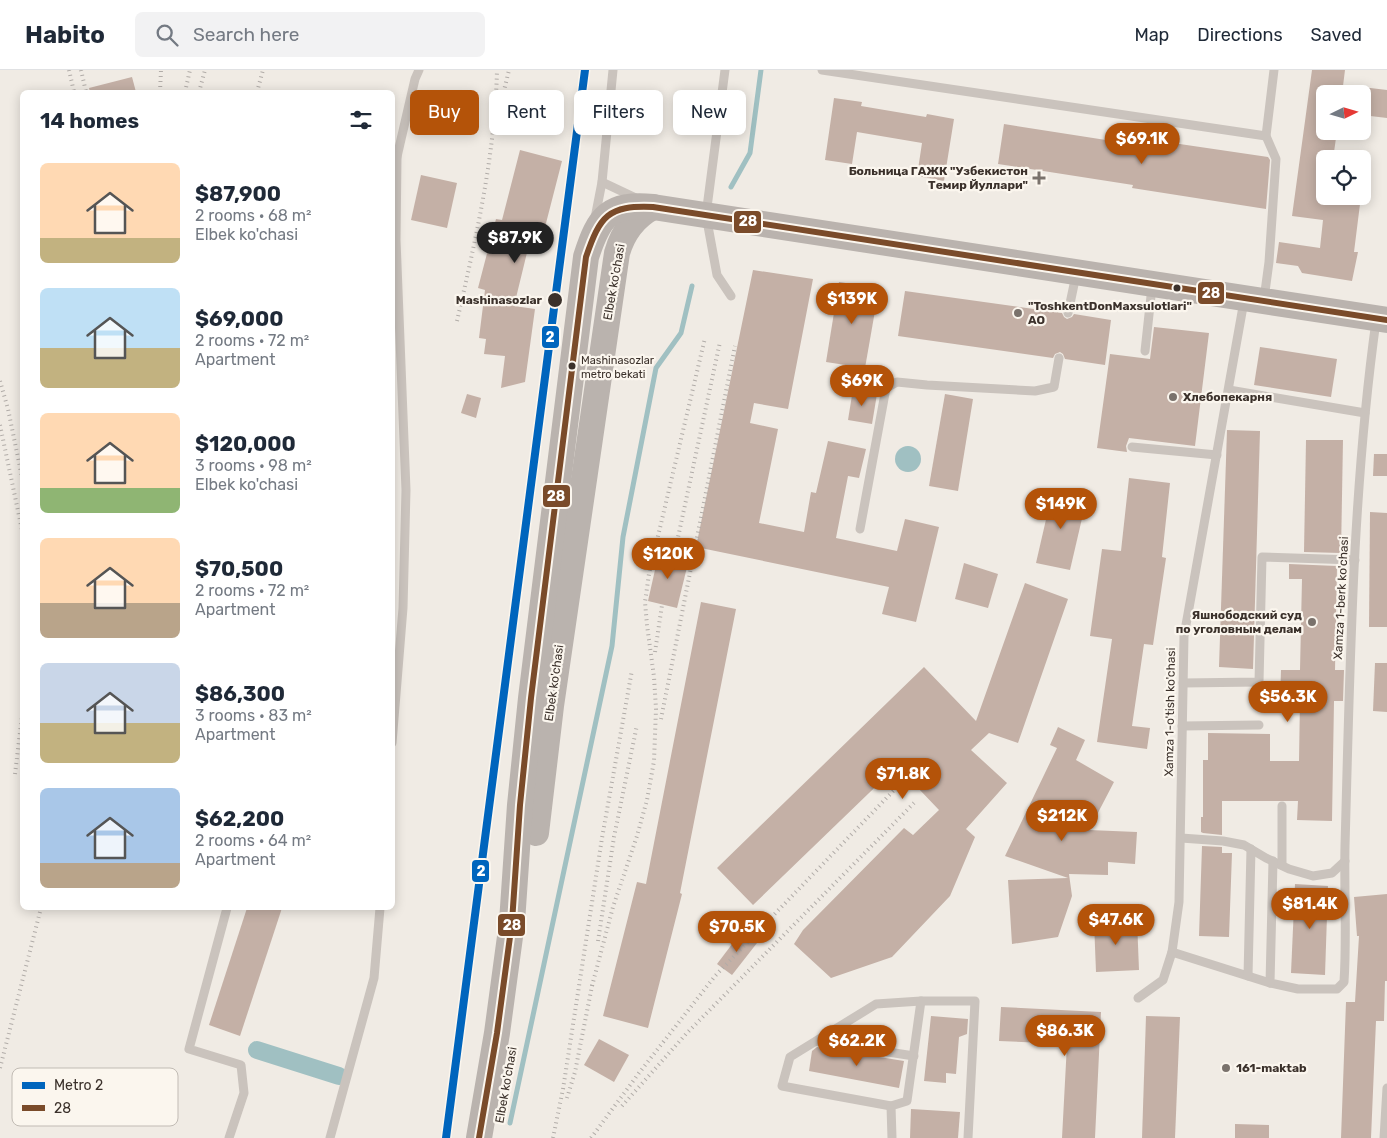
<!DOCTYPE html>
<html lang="en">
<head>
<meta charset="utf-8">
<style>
	:root { --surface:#fff; --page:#f2f2f3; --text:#1f2937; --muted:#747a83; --line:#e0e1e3; --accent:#b45309 }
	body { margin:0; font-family:Rubik,sans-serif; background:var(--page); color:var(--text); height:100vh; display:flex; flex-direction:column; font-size:19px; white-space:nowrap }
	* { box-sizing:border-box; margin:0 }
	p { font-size:16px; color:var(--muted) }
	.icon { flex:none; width:28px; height:28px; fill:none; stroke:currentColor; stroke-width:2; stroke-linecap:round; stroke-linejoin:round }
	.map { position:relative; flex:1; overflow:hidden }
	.details { position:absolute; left:20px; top:20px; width:375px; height:820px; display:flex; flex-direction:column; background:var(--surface); border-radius:8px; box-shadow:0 2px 12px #0003 }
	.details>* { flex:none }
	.hud { position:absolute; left:410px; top:20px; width:475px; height:45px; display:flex; gap:10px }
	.needle { width:32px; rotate:85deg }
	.controls { position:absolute; left:1316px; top:15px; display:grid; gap:10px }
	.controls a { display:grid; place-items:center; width:55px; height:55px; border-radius:8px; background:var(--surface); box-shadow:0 2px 12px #0003; font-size:25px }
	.price { position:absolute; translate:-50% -42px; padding:0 11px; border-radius:18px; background:var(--accent); color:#fff; font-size:16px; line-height:32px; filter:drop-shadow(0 1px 2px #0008) }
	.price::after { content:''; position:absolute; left:50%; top:30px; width:15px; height:11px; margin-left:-8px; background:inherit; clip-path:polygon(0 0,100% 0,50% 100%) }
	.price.active { background:#222; color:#fff }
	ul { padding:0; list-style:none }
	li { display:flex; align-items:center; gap:15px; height:125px; padding:0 20px }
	li span { display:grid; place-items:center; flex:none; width:140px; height:100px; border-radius:8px; color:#555 }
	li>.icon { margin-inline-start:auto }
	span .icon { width:60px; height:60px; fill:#fffc; stroke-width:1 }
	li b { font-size:21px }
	h2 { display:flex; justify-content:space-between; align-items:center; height:60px; padding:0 20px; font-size:21px }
	.tag { padding:0 18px; border-radius:8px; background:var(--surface); box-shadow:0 2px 12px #0003; font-size:18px; line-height:45px }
	.tag.active { background:var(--accent); color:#fff }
	header { display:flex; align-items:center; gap:30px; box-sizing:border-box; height:70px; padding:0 25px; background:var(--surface); border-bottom:1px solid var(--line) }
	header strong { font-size:24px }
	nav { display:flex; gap:28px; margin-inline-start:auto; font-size:18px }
	.search { width:350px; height:45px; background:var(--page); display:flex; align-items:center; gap:12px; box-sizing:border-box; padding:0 18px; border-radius:8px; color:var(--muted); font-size:19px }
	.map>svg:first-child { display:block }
	.water { fill:#a0c0c2 }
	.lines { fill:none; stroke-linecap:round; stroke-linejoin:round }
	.stream { stroke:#a0c0c2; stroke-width:5 }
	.canal { stroke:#a0c0c2; stroke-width:18 }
	.building { fill:#c4b0a6 }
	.lane { stroke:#cac3bd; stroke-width:9 }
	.secondary { stroke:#bab3ae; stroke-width:26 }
	.rail { stroke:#b1aca8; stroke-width:4; stroke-dasharray:1 4; stroke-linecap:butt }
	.bus-1-casing { stroke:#fbf6ee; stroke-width:10 }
	.bus-1 { stroke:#7a4b2a; stroke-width:6 }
	.metro-1-casing { stroke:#fbf6ee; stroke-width:11 }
	.metro-1 { stroke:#0065bd; stroke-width:8 }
	.poi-dot { fill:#7a726c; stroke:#fbf6ee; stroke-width:2 }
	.bus-dot { fill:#3b312b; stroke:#fbf6ee; stroke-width:2 }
	.labels { text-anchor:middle; stroke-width:4.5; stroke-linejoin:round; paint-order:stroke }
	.bus-label { font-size:11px; fill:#3b312b; stroke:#fbf6ee; text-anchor:start }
	.poi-label { font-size:12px; font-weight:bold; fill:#3b312b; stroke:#fbf6ee; text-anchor:start }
	.street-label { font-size:12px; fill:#3b312b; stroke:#fbf6ee }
	.stop-label { font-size:12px; font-weight:bold; fill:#3b312b; stroke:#fbf6ee; text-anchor:end }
	.key { fill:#fbf6ee; stroke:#c1bbb4; stroke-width:1 }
	.key-label { font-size:14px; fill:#3b312b }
	.line-badge { stroke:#fbf6ee; stroke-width:2 }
	.badge-label { font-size:14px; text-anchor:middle; font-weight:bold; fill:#fff }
</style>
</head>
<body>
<header>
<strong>Habito</strong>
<div class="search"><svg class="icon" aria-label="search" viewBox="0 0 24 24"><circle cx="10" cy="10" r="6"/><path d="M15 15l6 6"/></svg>Search here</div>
<nav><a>Map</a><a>Directions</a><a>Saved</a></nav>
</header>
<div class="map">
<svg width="1387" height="1068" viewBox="0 0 1387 1068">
	<rect width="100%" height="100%" fill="#f0ebe4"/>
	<!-- water -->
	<circle class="water" cx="908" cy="389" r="13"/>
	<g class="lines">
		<!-- stream -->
		<g class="stream">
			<path d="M731 117 750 83 761 0"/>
			<path d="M510 1053 612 576 623 467 656 298 681 263 692 216"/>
		</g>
		<!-- canal -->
		<path class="canal" d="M257 980 339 1006"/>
	</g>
	<!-- building -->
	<g class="building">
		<path d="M1312 0H1345L1342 24H1325V61H1337L1333 89H1325V126H1361L1354 182H1358L1352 211 1302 203 1298 196 1276 193 1279 172 1320 178 1323 150 1292 146Z"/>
		<path d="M132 7 136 22H90L89 18Z"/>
		<path d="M1362 17 1387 20V48L1362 45Z"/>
		<path d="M834 28 862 32 861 36 926 47 927 44 954 49 944 111 917 106 922 73 857 62 852 94 825 90Z"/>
		<path d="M1004 54 1138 75 1139 68 1268 87 1270 90 1266 139 1132 118 1133 115 998 94Z"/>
		<path d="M520 80 562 91 544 161 533 158 514 236 535 239 525 312 501 318 505 286 484 284 486 269 479 268 485 220 478 218 496 149 502 150Z"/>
		<path d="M421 105 457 113 447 158 411 150Z"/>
		<path d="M753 200 813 209 788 339 754 333 750 353 778 359 759 453 804 462 811 422 816 423 828 371 866 379 859 408 848 406 836 468 897 481 905 449 939 457 916 552 882 544 889 517 696 477Z"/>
		<path d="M839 212 879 218 865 298 826 292Z"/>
		<path d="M905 221 1062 243 1064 247 1067 249 1072 247 1074 244 1111 250 1105 295 1065 289 1063 284 1060 282 1055 284 1053 288 898 266Z"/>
		<path d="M1154 257 1209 263 1195 376 1129 368 1126 376 1127 382 1097 378 1110 284 1150 289Z"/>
		<path d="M1260 277 1337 289 1331 327 1254 315Z"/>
		<path d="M853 319 877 324 872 354 848 350Z"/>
		<path d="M467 324 481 328 476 348 461 343Z"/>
		<path d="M945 324 973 329 958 421 929 416Z"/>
		<path d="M1227 360 1260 361 1253 599 1219 597Z"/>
		<path d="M1306 370H1343L1341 483 1304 482Z"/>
		<path d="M1374 384H1387V406H1373Z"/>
		<path d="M1129 408 1170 413 1162 487 1166 488 1153 575 1144 574 1132 656 1150 658 1147 679 1097 672 1112 569 1090 566 1102 479 1121 481Z"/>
		<path d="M1053 419 1087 427 1070 500 1036 493Z"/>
		<path d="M1370 442 1387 443V557H1369Z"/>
		<path d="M659 482 689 489 677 538 648 531Z"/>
		<path d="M964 493 998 504 988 538 955 529Z"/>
		<path d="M1289 494 1337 496 1335 600H1344L1343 631H1334L1332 751 1297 750 1298 731H1222V765L1203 763 1201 762V747H1203V690H1208V663L1270 664V691H1299L1300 630H1280L1281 600H1300L1302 509H1289Z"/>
		<path d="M1025 513 1068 529 1018 673 989 663 971 680 1007 713 966 759 975 767 950 826 892 887 831 908 794 874 803 860 904 758 913 765 939 740 897 696 753 835 717 798 924 597 976 651Z"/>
		<path d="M701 532 736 539 680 823 682 824 648 958 603 946 637 812 646 814Z"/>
		<path d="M1375 593H1387V642L1373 641Z"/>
		<path d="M1058 657 1085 670 1076 690 1114 712 1089 760 1137 762 1135 794 1108 792V805L1069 804 1072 826 1058 867 1012 874 1008 810 1068 808 1005 786 1057 678 1050 675Z"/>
		<path d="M1202 776 1222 777V783H1232L1229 867 1199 866Z"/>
		<path d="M1295 814 1328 816 1325 905 1291 903Z"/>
		<path d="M1387 824V911H1385L1384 951H1376L1371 1068H1341L1346 932H1355L1359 866H1357L1354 827Z"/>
		<path d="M247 838H282L240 966 209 955Z"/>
		<path d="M1137 850 1139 900 1096 902 1094 852Z"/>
		<path d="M742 861 757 873 732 905 717 894Z"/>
		<path d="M1001 937 1101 942 1095 1068H1062L1067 974 999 971Z"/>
		<path d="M931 946 968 949 967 964 959 967 956 1004 946 1003V1013L924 1011Z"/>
		<path d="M1146 946 1180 947 1175 1068H1142Z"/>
		<path d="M599 969 629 985 614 1012 584 995Z"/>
		<path d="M817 977 904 991 899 1018 809 1001 812 981Z"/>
		<path d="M911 1039 960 1042 958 1068H910Z"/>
		<path d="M1235 1054 1269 1055V1068H1235Z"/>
	</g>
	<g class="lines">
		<!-- lane -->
		<g class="lane">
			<path d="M725 0 706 145 717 205 731 226"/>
			<path d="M822 0 1266 66"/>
			<path d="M396 91 415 9 419 0"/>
			<path d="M602 112 638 129"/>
			<path d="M595 148 602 112 613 0"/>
			<path d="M1264 229 1269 192 1276 89 1266 66 1274 0"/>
			<path d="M1068 243 1076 205"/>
			<path d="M1145 281 1152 217"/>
			<path d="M1229 320 1365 343"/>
			<path d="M1132 377 1217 385"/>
			<path d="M860 459 886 318 897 312 927 315 1035 321 1054 317 1059 288"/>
			<path d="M1183 613 1259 612 1262 487 1355 490"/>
			<path d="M1182 656 1259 655"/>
			<path d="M392 673 403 538 406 420 396 170 397 86"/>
			<path d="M1282 736V795"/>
			<path d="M1181 768 1223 771 1244 775 1266 788 1289 799 1313 806 1332 803 1345 791"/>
			<path d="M1273 791 1270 913 1298 919H1337L1344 912C1347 867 1344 822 1345 776 1350 601 1352 424 1376 251"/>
			<path d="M227 838 189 979 241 995 244 1023 229 1068"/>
			<path d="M1172 882 1270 913"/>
			<path d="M1248 906 1251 779"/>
			<path d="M1138 928 1163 910 1172 882 1179 832 1184 566 1244 231"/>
			<path d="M817 971 914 986"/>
			<path d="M891 1036 782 1016 790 987 876 934 921 931"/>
			<path d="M330 1068 374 908 380 838"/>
			<path d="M892 1068 891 1036 907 1031 921 931H975L968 1068"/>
			<path d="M1384 1068 1387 1018"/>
		</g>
		<!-- secondary -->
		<g class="secondary">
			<path d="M536 763 551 636 617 183C623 162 634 147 653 137"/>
			<path d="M479 1068 497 963 512 852 520 735 531 628 586 187C599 146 609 133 653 137L1387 250"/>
		</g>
		<!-- rail -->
		<g class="rail">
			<path d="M69 0 74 22"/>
			<path d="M81 0 86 22"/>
			<path d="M160 22 161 0"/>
			<path d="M185 22 190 0"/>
			<path d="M199 22 205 0"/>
			<path d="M257 22 263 0"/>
			<path d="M500 37 509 0"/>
			<path d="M457 251C476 168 495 86 497 0"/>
			<path d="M0 311 8 339 22 407"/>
			<path d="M0 355 22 460"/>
			<path d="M674 486 720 272"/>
			<path d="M655 582 662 535"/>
			<path d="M661 649 735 276"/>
			<path d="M15 704 22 646"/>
			<path d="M598 871 614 767 637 655"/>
			<path d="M592 916 613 837 637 766 647 730 654 691 656 639 654 607 647 555 645 532 649 504 705 268"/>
			<path d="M0 998 41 838"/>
			<path d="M567 1028 575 1002 593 911"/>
			<path d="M622 1036 686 964 914 733"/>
			<path d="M553 1068 563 1019 602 768 632 600"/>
			<path d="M591 1068 639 1003 715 906 898 716"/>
		</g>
		<!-- bus-1 casing -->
		<g class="bus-1-casing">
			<path id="bus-1" d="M479 1068 497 963 512 852 520 735 531 628 586 187C600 146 608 135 653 137L1387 250"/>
		</g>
		<!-- bus-1 -->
		<use href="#bus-1" class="bus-1"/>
		<!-- metro-1 casing -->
		<g class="metro-1-casing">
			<path id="metro-1" d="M446 1068 585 0"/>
		</g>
		<!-- metro-1 -->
		<use href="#metro-1" class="metro-1"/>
	</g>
	<!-- markers -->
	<g class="poi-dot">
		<path d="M1036.5 100.5h5v5h5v5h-5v5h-5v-5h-5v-5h5z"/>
		<circle cx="1018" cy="243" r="5"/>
		<circle cx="1173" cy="327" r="5"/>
		<circle cx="1312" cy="552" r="5"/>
		<circle cx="1226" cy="998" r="5"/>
	</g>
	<g class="bus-dot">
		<circle cx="1177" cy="218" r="4.5"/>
		<circle cx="555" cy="230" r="8"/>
		<circle cx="572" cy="296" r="4.5"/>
	</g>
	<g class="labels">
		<!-- bus labels -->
		<g class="bus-label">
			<text x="581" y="294">Mashinasozlar<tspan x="581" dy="14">metro bekati</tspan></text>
		</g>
		<!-- poi labels -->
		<g class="poi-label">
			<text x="1028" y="105" text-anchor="end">Больница ГАЖК "Узбекистон<tspan x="1028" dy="14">Темир Йуллари"</tspan></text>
			<text x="1028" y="240">"ToshkentDonMaxsulotlari"<tspan x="1028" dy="14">AO</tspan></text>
			<text x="1183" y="331">Хлебопекарня</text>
			<text x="1302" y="549" text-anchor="end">Яшнободский суд<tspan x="1302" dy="14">по уголовным делам</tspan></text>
			<text x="1236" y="1002">161-maktab</text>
		</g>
		<!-- street labels -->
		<g class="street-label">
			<text transform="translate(614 212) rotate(-80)" y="4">Elbek ko'chasi</text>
			<text transform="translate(1341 528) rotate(-87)" y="4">Xamza 1-berk ko'chasi</text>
			<text transform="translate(554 613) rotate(-82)" y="4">Elbek ko'chasi</text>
			<text transform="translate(1170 642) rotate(-89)" y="4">Xamza 1-o'tish ko'chasi</text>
			<text transform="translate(506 1015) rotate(-80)" y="4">Elbek ko'chasi</text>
		</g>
		<!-- stop labels -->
		<g class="stop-label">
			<text x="542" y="234">Mashinasozlar</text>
		</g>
	</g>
	<!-- legend -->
	<rect x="12" y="998" width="166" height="58" rx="8" class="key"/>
	<rect x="22" y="1012" width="23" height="7" fill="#0065bd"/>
	<rect x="22" y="1035" width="23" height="6" fill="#7a4b2a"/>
	<g class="key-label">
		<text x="54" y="1020">Metro 2</text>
		<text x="54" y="1043">28</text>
	</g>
	<g class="line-badge">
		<rect x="733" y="140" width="29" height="24" rx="5" fill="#7a4b2a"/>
		<rect x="1197" y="211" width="28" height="24" rx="5" fill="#7a4b2a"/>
		<rect x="541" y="255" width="19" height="24" rx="5" fill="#0065bd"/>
		<rect x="542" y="414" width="29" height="24" rx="5" fill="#7a4b2a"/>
		<rect x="471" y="789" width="19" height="24" rx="5" fill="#0065bd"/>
		<rect x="497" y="843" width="29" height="24" rx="5" fill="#7a4b2a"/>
	</g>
	<g class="badge-label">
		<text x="748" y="156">28</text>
		<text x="1211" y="228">28</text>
		<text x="550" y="272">2</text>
		<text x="556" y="431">28</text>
		<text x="481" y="806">2</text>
		<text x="512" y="860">28</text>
	</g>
</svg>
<div class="controls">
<a><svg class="needle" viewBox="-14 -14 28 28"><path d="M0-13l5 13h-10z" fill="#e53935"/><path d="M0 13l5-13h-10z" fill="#747a83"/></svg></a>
<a><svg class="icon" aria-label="locate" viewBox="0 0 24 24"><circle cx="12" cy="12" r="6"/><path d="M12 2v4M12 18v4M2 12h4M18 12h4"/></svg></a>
</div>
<b class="price" style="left:1142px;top:95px">$69.1K</b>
<b class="price active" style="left:515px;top:194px">$87.9K</b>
<b class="price" style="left:852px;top:255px">$139K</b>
<b class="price" style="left:862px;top:337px">$69K</b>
<b class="price" style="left:1061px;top:460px">$149K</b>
<b class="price" style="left:668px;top:510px">$120K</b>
<b class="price" style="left:1288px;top:653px">$56.3K</b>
<b class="price" style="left:903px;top:730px">$71.8K</b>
<b class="price" style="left:1062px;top:772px">$212K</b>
<b class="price" style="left:1310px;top:860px">$81.4K</b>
<b class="price" style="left:1116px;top:876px">$47.6K</b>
<b class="price" style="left:737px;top:883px">$70.5K</b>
<b class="price" style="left:1065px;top:987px">$86.3K</b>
<b class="price" style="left:857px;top:997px">$62.2K</b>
<div class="hud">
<a class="tag active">Buy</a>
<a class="tag">Rent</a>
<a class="tag">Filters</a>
<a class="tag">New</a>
</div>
<section class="details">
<h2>14 homes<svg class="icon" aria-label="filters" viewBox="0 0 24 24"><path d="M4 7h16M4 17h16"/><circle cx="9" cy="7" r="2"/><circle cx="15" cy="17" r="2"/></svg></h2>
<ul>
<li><span style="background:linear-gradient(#ffd9b3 75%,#c2b280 0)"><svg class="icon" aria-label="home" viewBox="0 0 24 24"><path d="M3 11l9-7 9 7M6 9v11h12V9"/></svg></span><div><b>$87,900</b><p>2 rooms · 68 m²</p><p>Elbek ko'chasi</p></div></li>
<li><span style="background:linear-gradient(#bfe0f5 60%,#c2b280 0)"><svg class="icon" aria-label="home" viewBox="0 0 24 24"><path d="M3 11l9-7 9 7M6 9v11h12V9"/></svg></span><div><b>$69,000</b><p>2 rooms · 72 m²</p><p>Apartment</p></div></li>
<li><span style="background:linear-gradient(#ffd9b3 75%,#8fb573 0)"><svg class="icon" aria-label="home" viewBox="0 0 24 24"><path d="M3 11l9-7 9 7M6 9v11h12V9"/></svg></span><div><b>$120,000</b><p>3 rooms · 98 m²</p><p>Elbek ko'chasi</p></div></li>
<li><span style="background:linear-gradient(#ffd9b3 65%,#b9a48a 0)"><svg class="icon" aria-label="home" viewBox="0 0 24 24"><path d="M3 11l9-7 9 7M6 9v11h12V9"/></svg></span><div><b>$70,500</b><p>2 rooms · 72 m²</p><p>Apartment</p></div></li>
<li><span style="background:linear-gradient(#c9d6e8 60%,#c2b280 0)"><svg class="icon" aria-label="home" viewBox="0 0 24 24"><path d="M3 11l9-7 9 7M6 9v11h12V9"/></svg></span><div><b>$86,300</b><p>3 rooms · 83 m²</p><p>Apartment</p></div></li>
<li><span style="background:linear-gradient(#a9c7e8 75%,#b9a48a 0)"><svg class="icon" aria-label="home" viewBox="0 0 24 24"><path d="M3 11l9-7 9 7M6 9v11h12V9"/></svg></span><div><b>$62,200</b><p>2 rooms · 64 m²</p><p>Apartment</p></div></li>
</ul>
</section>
</div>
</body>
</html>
